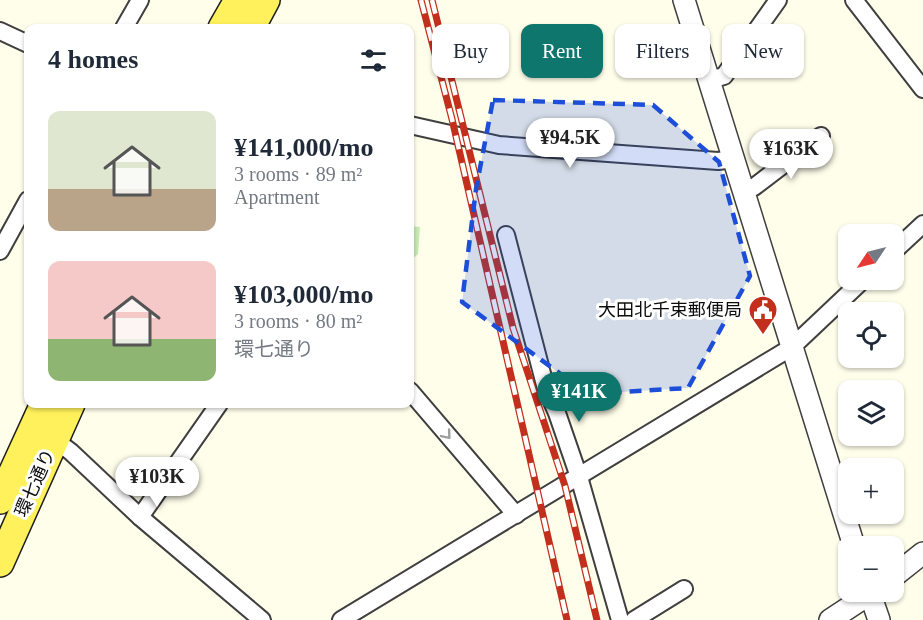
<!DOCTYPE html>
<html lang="en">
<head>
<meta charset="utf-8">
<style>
	:root { --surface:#fff; --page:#f6f6f7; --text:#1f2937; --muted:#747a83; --accent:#0f766e }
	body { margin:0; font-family:"Times New Roman","Noto Sans JP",serif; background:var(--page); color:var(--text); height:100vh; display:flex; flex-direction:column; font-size:22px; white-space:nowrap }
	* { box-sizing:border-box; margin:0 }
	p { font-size:20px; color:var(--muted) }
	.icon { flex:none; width:33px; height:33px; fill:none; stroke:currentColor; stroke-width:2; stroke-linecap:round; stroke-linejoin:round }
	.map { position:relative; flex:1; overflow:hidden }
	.details { position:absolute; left:24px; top:24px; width:390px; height:384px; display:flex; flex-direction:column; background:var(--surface); border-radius:12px; box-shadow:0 2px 4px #0004 }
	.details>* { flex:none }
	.banner { position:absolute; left:432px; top:24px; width:400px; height:54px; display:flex; gap:12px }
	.needle { width:39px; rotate:235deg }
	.buttons { position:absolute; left:838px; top:224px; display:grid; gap:12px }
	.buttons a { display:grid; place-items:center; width:66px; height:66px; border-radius:12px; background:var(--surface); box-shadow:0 2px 4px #0004; font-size:30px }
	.price { position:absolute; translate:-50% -51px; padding:0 14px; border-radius:21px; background:#fff; color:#222; font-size:20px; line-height:39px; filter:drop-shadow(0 2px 3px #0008) }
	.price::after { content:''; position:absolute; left:50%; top:36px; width:18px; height:14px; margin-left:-9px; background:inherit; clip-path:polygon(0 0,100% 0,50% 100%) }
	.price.on { background:var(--accent); color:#fff }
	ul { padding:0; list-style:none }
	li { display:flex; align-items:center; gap:18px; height:150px; padding:0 24px }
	li span { display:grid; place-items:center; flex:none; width:168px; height:120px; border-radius:12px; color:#555 }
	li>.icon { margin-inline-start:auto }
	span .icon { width:72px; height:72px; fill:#fffc; stroke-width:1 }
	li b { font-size:26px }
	h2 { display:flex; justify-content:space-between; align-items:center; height:72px; padding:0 24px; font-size:26px }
	.chip { padding:0 21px; border-radius:12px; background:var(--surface); box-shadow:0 2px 4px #0004; font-size:21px; line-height:54px }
	.chip.on { background:var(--accent); color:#fff }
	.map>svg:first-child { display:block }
	.green { fill:#c7ebb3 }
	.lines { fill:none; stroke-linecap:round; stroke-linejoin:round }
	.minor-casing { stroke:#3f3f3f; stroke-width:20 }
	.tertiary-casing { stroke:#3f3f3f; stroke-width:24 }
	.primary-casing { stroke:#1d1d1d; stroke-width:30 }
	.minor { stroke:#fff; stroke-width:16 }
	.tertiary { stroke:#fff; stroke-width:21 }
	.primary { stroke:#fff15b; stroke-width:27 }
	.rail-casing { stroke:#c32f1d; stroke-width:7 }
	.rail { stroke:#fff; stroke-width:4.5; stroke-dasharray:14; stroke-linecap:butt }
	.oneway { stroke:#9e9e9e }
	.marked { fill:#1d4ed8; fill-opacity:0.2; stroke:#1d4ed8; stroke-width:4.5; stroke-dasharray:12 8; stroke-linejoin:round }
	.labels { text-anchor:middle; stroke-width:6; stroke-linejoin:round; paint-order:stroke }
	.poi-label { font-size:18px; fill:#0c0c0c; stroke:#fff; text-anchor:end }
	.street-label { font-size:18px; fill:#0c0c0c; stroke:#fff }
</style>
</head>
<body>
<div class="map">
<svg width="923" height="620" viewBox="0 0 923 620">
	<rect width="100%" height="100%" fill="#fffeeb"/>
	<!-- green -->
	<path class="green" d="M410 226 420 227 418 254 410 261Z"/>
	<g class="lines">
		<!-- minor casing -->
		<g class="minor-casing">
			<g id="minor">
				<path d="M854 0 923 89"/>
				<path d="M124 28 140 0"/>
				<path d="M0 31 28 44"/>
				<path d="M710 80 724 76 778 0"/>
				<path d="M410 125 499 145 718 161 734 159"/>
				<path d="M744 190 754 187 821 136"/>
				<path d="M506 235 545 385 557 413 579 477 620 620"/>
				<path d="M0 251 28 200"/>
				<path d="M894 251 923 224"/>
				<path d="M410 391 516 515"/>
				<path d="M50 436 71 452 140 517 262 620"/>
				<path d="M140 517 219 404"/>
				<path d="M341 620 792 347 864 279"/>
				<path d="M634 620 684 589"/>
			</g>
		</g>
		<!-- tertiary casing -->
		<g class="tertiary-casing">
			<g id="tertiary">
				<path d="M684 0 854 546"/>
				<path d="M894 576 923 553"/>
				<path d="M869 591 879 620"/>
				<path d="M830 620 874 591"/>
			</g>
		</g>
		<!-- primary casing -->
		<g class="primary-casing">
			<g id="primary">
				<path d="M222 28 238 0"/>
				<path d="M251 28 266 0"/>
				<path d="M0 500 44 404"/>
				<path d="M0 563 71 404"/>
			</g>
		</g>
		<!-- minor -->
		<use href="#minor" class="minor"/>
		<!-- tertiary -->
		<use href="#tertiary" class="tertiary"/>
		<!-- primary -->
		<use href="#primary" class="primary"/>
		<!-- rail casing -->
		<g class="rail-casing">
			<g id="rail">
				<path d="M421 0 452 119 567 620"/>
				<path d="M432 0 513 328 565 486 597 620"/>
			</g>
		</g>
		<!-- rail -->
		<use href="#rail" class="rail"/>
	</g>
	<!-- one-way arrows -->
	<defs><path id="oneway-chevron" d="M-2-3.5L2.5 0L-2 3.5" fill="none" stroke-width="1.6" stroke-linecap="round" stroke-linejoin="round" transform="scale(1.5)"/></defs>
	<use class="oneway" href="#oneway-chevron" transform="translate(447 435) rotate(50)"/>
	<!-- marked area -->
	<path class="marked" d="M493 100 653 105 719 162 750 276 688 388 588 394 462 302 476 189Z"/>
	<!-- icons -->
	<defs>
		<g id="civic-pin" transform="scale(1.5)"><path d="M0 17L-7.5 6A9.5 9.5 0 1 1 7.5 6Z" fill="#c32f1d" stroke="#fff"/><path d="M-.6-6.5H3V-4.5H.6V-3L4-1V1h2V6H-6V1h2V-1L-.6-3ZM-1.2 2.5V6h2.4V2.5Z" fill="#fff"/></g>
	</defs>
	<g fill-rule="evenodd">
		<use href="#civic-pin" x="763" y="310"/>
	</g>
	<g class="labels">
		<!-- poi labels -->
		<g class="poi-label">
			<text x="742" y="316">大田北千束郵便局</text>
		</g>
		<!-- street labels -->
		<g class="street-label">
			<text transform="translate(35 483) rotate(-66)" y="6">環七通り</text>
		</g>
	</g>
</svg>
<div class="buttons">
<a><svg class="needle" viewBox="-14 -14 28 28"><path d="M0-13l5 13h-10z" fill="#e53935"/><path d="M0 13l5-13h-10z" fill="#747a83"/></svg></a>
<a><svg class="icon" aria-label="locate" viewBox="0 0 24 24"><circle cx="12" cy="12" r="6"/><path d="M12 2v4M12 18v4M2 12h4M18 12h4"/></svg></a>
<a><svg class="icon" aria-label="layers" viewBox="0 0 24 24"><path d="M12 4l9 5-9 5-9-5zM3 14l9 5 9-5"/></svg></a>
<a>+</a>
<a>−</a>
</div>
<b class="price" style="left:570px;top:169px">¥94.5K</b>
<b class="price" style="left:791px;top:180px">¥163K</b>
<b class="price on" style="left:579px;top:423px">¥141K</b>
<b class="price" style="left:157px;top:508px">¥103K</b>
<div class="banner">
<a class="chip">Buy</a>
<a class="chip on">Rent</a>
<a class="chip">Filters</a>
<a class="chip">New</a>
</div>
<section class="details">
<h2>4 homes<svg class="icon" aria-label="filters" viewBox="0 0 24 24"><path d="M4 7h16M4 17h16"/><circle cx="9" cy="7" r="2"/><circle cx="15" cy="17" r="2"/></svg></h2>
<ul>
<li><span style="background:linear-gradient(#dfe7d0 65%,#b9a48a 0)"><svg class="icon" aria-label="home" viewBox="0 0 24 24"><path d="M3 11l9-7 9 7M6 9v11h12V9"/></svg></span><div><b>¥141,000/mo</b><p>3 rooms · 89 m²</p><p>Apartment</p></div></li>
<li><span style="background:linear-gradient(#f6c9c9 65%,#8fb573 0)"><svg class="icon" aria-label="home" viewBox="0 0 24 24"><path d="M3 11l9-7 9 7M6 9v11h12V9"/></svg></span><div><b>¥103,000/mo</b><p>3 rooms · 80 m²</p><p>環七通り</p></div></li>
</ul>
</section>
</div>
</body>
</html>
